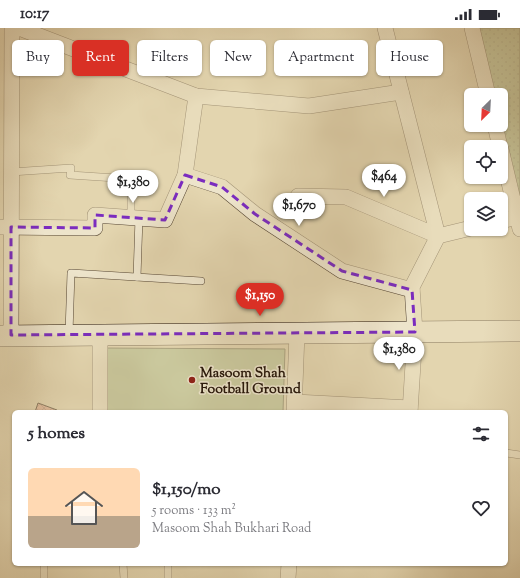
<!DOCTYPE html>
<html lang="en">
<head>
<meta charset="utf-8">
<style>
	:root { --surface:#fff; --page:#f2f2f3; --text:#2b2b33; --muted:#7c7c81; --accent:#d93025 }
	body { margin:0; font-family:"Sorts Mill Goudy",serif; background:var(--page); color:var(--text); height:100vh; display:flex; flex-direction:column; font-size:15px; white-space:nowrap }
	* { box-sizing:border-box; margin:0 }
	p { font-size:13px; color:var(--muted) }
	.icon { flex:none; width:22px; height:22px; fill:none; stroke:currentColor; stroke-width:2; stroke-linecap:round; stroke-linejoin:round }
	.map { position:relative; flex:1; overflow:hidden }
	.drawer { position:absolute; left:12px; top:382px; width:496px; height:156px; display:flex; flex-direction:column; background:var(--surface); border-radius:6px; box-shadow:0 1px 3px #0004 }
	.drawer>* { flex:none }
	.top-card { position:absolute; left:12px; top:12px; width:496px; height:36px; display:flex; gap:8px }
	.needle { width:26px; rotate:204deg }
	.fabs { position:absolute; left:464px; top:60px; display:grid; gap:8px }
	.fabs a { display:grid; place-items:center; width:44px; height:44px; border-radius:6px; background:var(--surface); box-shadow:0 1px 3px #0004; font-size:20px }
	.price { position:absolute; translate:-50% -34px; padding:0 9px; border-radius:14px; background:#fff; color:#222; font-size:13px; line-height:26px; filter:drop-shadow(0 1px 2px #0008) }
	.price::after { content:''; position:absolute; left:50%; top:24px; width:12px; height:9px; margin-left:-6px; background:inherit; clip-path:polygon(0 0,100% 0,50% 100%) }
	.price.active { background:var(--accent); color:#fff }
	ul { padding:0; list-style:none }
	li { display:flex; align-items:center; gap:12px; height:100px; padding:0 16px }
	li span { display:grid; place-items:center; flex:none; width:112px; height:80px; border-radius:6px; color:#555 }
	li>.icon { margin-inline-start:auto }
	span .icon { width:48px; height:48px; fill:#fffc; stroke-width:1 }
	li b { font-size:17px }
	h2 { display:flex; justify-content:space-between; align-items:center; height:48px; padding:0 16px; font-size:17px }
	.tag { padding:0 14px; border-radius:6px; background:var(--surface); box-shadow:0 1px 3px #0004; font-size:14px; line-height:36px }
	.tag.active { background:var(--accent); color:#fff }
	.status { display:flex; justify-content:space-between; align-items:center; height:28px; padding:0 20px; background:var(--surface); direction:ltr }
	.status svg { height:11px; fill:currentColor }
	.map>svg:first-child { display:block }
	.grass { fill:url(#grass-dots); stroke:#6b6a4c }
	.pitch { fill:#afbe8f; stroke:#6b6a4c }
	.building { fill:url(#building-cross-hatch); stroke:#27170a; filter:url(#shadow) }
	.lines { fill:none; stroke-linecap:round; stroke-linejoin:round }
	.lane-casing { stroke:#564633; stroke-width:8 }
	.street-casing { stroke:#564633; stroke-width:16 }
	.secondary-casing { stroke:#27170a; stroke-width:22 }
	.lane { stroke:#ede4cb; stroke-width:7 }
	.street { stroke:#ede4cb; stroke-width:15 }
	.secondary { stroke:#ede4cb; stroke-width:21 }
	.marked { fill:none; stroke:#7b2cbf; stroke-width:3; stroke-dasharray:8 5; stroke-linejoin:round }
	.poi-dot { fill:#8f2418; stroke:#ede4cb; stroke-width:1.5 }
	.labels { text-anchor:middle; stroke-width:3; stroke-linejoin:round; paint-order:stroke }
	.poi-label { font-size:14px; font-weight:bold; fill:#27170a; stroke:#ede4cb; text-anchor:start }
</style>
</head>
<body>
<div class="status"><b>10:17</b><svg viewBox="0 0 49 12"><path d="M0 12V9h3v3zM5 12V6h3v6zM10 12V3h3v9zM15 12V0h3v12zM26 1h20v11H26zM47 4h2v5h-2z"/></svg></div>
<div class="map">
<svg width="520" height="550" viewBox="0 0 520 550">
	<defs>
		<pattern id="grass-dots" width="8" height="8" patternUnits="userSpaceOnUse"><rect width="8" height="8" fill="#afbe8f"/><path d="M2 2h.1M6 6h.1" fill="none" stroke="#97a37a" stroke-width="1.8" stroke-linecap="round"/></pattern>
		<pattern id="building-cross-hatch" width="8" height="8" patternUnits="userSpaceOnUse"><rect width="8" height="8" fill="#dda288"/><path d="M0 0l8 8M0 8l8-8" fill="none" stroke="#b3836d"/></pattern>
		<filter id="shadow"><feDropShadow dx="3.5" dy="3.5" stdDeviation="0" flood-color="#0004"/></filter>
	</defs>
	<rect width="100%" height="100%" fill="#e3d5af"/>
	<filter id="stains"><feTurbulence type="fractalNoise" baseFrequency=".005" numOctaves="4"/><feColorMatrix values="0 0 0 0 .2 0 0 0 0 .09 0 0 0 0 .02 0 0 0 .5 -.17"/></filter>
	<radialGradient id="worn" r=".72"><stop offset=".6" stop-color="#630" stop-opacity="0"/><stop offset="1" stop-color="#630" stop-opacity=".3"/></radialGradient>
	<!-- grass -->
	<path class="grass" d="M474 0H520V198L501 97V67H490Z"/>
	<!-- pitch -->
	<path class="pitch" d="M101 320 285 321 283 384H100Z"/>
	<!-- building -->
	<path class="building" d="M38 375 57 382V384H35Z"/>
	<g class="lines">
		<!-- lane casing -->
		<g class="lane-casing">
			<g id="lane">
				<path d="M11 144 71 140 70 147 131 151V190"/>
				<path d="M137 249 139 190"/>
				<path d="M69 305 71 245 201 253"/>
				<path d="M506 425 520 427"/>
				<path d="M123 536 124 550"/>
				<path d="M44 550V536"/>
				<path d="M168 550V536"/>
			</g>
		</g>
		<!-- street casing -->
		<g class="street-casing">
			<g id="street">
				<path d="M19 0 196 68 309 78 401 64"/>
				<path d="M385 0 438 208 412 259 415 304 410 384"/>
				<path d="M472 0 488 67"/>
				<path d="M495 97 500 119"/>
				<path d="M501 121 520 201"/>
				<path d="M185 147 222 159 255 186 342 243 412 262"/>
				<path d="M298 168 346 169 438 208 471 200"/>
				<path d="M501 193 517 189"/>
				<path d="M0 199 95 200V187L165 192 185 147 196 68"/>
				<path d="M11 307 12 0"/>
				<path d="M295 374 410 380"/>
				<path d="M100 384V306"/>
				<path d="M294 384 297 305"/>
				<path d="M288 550 289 536"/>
			</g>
		</g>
		<!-- secondary casing -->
		<g class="secondary-casing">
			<path id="secondary" d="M0 308 520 303"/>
		</g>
		<!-- lane -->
		<use href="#lane" class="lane"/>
		<!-- street -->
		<use href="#street" class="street"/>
		<!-- secondary -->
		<use href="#secondary" class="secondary"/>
	</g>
	<!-- marked area -->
	<path d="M0 0H520V550H0ZM185 147 222 159 255 186 342 243 412 262 415 304 11 307V199L95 200V187L165 192Z" fill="#e3d5af" fill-opacity=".55" fill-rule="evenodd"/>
	<path class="marked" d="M185 147 222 159 255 186 342 243 412 262 415 304 11 307V199L95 200V187L165 192Z"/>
	<!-- markers -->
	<circle class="poi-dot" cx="192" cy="352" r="4"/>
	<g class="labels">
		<!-- poi labels -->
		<g class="poi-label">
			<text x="200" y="349">Masoom Shah<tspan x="200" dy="16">Football Ground</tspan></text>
		</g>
	</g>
	<rect width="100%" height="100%" filter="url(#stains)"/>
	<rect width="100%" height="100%" fill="url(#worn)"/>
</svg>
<div class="fabs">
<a><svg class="needle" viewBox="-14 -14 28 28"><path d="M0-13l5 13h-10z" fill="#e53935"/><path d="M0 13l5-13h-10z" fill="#7c7c81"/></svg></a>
<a><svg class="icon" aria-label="locate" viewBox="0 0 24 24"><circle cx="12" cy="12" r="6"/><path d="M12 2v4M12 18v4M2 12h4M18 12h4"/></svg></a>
<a><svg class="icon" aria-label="layers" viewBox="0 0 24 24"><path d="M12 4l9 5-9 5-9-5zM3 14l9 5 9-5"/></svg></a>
</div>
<b class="price" style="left:384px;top:170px">$464</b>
<b class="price" style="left:133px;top:176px">$1,380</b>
<b class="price" style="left:299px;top:199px">$1,670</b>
<b class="price active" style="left:260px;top:289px">$1,150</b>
<b class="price" style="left:399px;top:343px">$1,380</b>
<div class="top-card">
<a class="tag">Buy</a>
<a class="tag active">Rent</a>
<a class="tag">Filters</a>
<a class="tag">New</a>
<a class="tag">Apartment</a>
<a class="tag">House</a>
</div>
<section class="drawer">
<h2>5 homes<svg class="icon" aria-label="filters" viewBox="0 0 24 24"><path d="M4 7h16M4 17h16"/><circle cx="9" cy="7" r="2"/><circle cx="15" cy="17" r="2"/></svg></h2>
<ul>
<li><span style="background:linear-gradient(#ffd9b3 60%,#b9a48a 0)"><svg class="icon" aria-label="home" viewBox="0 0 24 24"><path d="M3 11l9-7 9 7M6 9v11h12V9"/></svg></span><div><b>$1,150/mo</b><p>5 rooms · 133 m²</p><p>Masoom Shah Bukhari Road</p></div><svg class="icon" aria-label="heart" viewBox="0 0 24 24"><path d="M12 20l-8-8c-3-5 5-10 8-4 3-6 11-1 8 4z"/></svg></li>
</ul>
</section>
</div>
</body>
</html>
